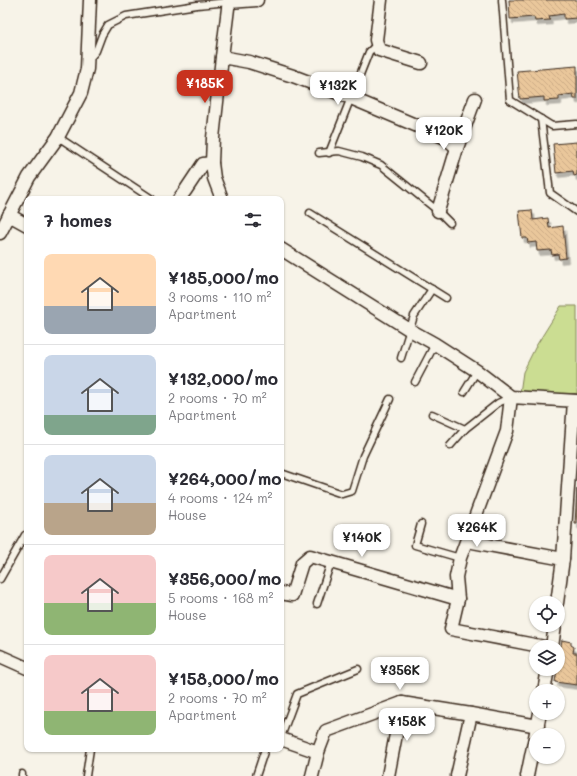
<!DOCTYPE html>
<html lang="en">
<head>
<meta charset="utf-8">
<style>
	:root { --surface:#fff; --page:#f7f7f7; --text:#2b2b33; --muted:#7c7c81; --line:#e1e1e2; --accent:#c8321e }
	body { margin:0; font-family:Mali,sans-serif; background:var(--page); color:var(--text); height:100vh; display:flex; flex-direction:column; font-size:15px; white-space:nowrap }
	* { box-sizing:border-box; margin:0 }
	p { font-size:13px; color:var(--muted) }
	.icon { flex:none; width:22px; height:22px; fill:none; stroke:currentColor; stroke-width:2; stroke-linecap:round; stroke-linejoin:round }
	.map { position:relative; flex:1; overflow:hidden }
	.side { position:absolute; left:24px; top:196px; width:260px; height:556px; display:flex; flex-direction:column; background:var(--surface); border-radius:8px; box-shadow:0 1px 3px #0004 }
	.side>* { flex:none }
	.controls { position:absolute; left:529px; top:596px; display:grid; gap:8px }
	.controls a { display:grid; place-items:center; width:36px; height:36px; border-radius:50%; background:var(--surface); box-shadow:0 1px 3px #0004; font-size:20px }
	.price { position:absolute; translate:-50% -34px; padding:0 9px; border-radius:8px; background:#fff; color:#222; font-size:13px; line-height:26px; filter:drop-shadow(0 1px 2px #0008) }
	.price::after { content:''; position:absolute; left:50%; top:24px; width:12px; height:9px; margin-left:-6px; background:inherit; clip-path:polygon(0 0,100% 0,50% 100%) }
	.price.selected { background:var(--accent); color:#fff }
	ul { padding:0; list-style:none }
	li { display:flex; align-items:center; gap:12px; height:100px; padding:0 20px }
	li+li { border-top:1px solid var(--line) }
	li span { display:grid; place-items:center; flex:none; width:112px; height:80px; border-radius:8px; color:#555 }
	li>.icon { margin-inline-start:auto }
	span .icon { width:48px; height:48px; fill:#fffc; stroke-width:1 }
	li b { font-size:17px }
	h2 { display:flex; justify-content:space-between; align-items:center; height:48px; padding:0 20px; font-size:17px }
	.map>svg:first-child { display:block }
	.green { fill:#cbdd92; stroke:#838458 }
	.building { fill:url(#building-back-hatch); stroke:#3b2a1e; filter:url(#shadow) }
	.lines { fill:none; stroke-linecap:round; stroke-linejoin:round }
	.lane-casing { stroke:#3b2a1e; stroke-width:9 }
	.street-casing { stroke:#3b2a1e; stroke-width:15 }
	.lane { stroke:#f7f3e8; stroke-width:6 }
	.street { stroke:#f7f3e8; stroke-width:12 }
</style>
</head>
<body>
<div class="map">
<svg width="577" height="776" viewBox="0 0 577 776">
	<defs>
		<pattern id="building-back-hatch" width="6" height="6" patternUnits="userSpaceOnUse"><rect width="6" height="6" fill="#eac79b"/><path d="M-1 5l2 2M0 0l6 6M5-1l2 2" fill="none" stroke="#caab85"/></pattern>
		<filter id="shadow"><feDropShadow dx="2.5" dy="4.5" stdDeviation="0" flood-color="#0004"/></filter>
	</defs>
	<rect width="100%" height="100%" fill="#f7f3e8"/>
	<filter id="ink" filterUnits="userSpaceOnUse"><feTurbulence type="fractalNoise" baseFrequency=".025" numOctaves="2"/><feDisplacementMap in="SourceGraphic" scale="8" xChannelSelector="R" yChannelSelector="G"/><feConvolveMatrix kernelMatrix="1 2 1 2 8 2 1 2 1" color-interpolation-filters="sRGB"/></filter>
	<g filter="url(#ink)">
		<!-- green -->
		<path class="green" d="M561 306H577V394L520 393 523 372 536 346Z"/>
		<!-- building -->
		<g class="building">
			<path d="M509 0H577V18L564 19V14L549 16 550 20 535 21 534 17 510 19Z"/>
			<path d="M577 66V99H574L573 94 559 96V100L544 101V97L520 99 517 71Z"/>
			<path d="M577 142V175L574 176 573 171 556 173 553 144Z"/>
			<path d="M532 210 533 220 548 218 549 228 563 226 566 258 559 259 558 254 552 255 551 250 537 251 536 242 528 243 527 238H522L519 211Z"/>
			<path d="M577 489V524H575Z"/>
			<path d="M562 640 571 642V645L574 647 573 653H577V685L555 682 557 669H558V663Z"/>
		</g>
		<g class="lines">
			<!-- lane casing -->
			<g class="lane-casing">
				<g id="lane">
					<path d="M502 0 510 100 552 126 577 124"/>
					<path d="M89 59 96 51 102 35 108 25 126 16 197 5 229 2"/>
					<path d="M541 119 550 193 577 212"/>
					<path d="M58 137 152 199"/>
					<path d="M319 153 339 151 362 157 381 165 438 211 450 223"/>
					<path d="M329 153 369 52 377 44"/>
					<path d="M310 213 446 298"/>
					<path d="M401 358 414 316 432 289"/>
					<path d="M415 382 435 344"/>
					<path d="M464 392 477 371"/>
					<path d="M432 414 465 429"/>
					<path d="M450 446 465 429 498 403 511 397"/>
					<path d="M281 473 342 494 352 491 363 456 390 399"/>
					<path d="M421 524 415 545 460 558"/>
					<path d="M0 579 25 535"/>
					<path d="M317 604 331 562"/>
					<path d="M281 737 297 694 358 669"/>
					<path d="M22 776V774"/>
					<path d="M86 776 90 749"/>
					<path d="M256 776 265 749"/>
				</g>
			</g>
			<!-- street casing -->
			<g class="street-casing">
				<g id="street">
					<path d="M381 0 376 40 379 50 421 63"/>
					<path d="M229 2 257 0"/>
					<path d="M222 57 249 62 293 76 351 98 446 138 457 148"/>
					<path d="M179 199 185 191 203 164 212 163"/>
					<path d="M222 199 214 178 212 163 213 138 222 57 229 0"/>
					<path d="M438 211 457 148 475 99"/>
					<path d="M9 215 27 225"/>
					<path d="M0 233 29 177 58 137 81 93 87 69 90 0"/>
					<path d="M281 249 410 330 435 344 477 371 511 397 577 401"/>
					<path d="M511 397 507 431 460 558 456 577 458 599 451 629 545 647"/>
					<path d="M467 541 563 559"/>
					<path d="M281 593 292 595 302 563 310 556 458 599"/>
					<path d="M557 603 563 559 574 401"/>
					<path d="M552 647 555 625"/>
					<path d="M0 656 27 668"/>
					<path d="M544 691 548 669"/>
					<path d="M281 739 318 752"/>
					<path d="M312 776 318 752 326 731 402 703 471 714 538 726"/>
					<path d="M388 776 402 703"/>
					<path d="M457 776 471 714"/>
					<path d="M527 776 540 713"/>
				</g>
			</g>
			<!-- lane -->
			<use href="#lane" class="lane"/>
			<!-- street -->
			<use href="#street" class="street"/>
		</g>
	</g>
</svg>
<div class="controls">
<a><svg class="icon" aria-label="locate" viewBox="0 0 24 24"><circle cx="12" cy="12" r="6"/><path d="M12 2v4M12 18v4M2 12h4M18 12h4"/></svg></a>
<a><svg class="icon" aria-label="layers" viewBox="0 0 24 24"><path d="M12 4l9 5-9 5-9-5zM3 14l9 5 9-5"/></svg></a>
<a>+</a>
<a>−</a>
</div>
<b class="price selected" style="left:205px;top:104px">¥185K</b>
<b class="price" style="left:338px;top:106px">¥132K</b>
<b class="price" style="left:444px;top:151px">¥120K</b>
<b class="price" style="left:477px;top:548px">¥264K</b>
<b class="price" style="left:362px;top:558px">¥140K</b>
<b class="price" style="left:400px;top:691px">¥356K</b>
<b class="price" style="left:407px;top:742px">¥158K</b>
<section class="side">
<h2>7 homes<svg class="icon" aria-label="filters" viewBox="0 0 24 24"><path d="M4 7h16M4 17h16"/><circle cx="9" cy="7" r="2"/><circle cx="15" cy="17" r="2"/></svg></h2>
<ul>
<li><span style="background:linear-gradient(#ffd9b3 65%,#9aa5b1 0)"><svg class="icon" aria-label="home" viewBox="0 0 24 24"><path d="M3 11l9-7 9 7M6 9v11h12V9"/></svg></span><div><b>¥185,000/mo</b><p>3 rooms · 110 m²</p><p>Apartment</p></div></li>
<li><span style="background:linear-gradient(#c9d6e8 75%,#7fa58c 0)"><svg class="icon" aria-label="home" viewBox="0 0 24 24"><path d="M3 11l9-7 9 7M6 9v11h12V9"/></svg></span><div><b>¥132,000/mo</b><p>2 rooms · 70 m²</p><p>Apartment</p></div></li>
<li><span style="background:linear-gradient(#c9d6e8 60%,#b9a48a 0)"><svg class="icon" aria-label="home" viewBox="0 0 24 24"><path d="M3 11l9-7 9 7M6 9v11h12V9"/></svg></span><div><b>¥264,000/mo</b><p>4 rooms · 124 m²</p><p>House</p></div></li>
<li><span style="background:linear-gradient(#f6c9c9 60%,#8fb573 0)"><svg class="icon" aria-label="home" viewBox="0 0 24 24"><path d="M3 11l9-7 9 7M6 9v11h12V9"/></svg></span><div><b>¥356,000/mo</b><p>5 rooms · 168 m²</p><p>House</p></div></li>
<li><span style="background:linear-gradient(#f6c9c9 70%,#8fb573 0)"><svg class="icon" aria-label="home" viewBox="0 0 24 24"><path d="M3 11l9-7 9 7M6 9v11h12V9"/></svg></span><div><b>¥158,000/mo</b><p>2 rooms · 70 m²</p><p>Apartment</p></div></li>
</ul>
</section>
</div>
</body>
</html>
